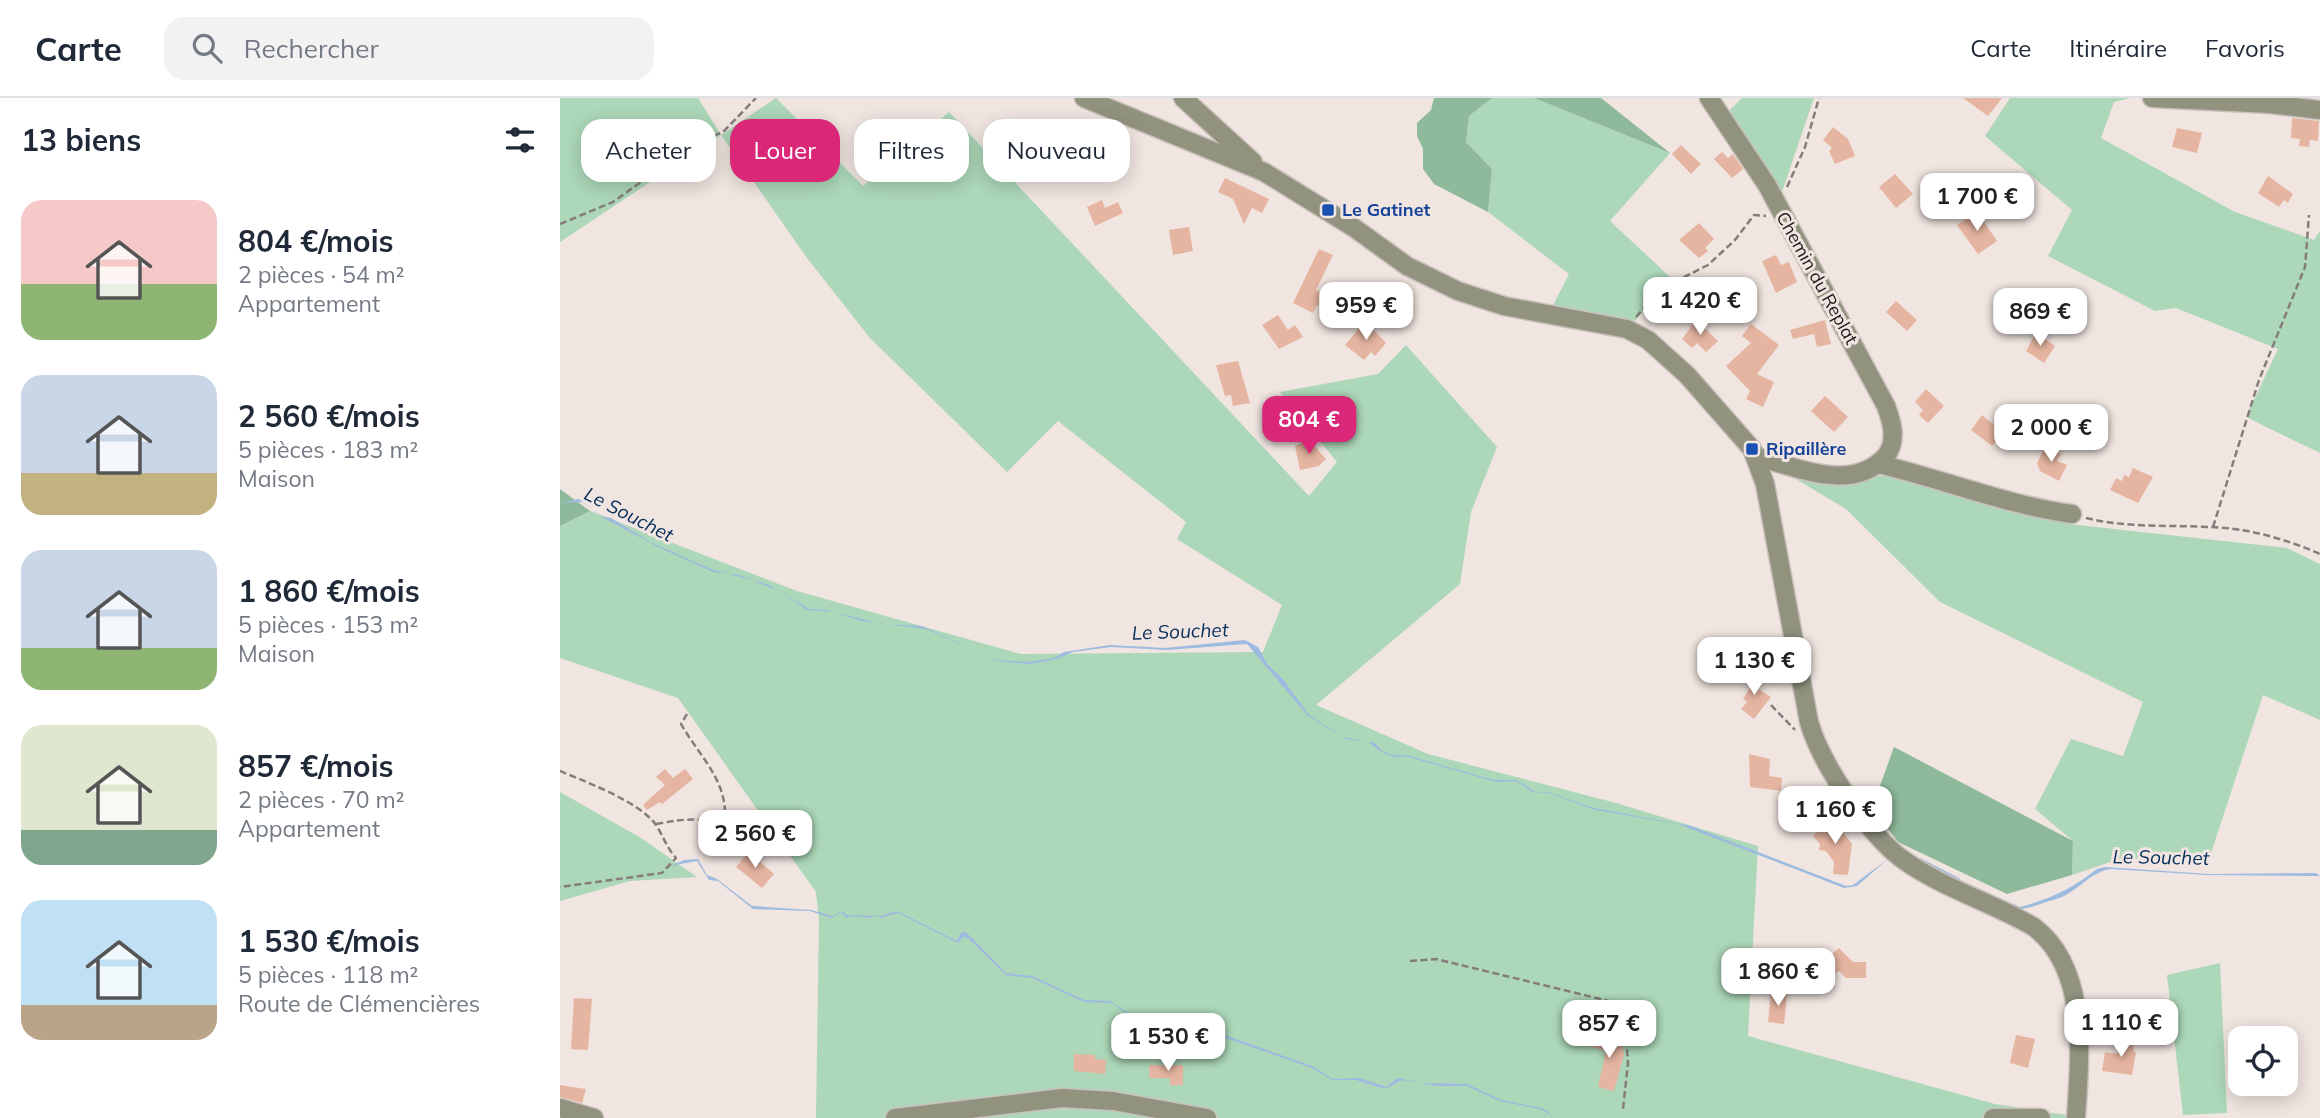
<!DOCTYPE html>
<html lang="fr">
<head>
<meta charset="utf-8">
<style>
	:root { --surface:#fff; --page:#f2f2f3; --text:#1f2937; --muted:#747a83; --line:#e0e1e3; --accent:#db2777 }
	body { margin:0; font-family:Mulish,sans-serif; background:var(--page); color:var(--text); height:100vh; display:flex; flex-direction:column; font-size:26px; white-space:nowrap }
	* { box-sizing:border-box; margin:0 }
	p { font-size:23px; color:var(--muted) }
	.icon { flex:none; width:38px; height:38px; fill:none; stroke:currentColor; stroke-width:2; stroke-linecap:round; stroke-linejoin:round }
	.map { position:relative; flex:1; overflow:hidden }
	.details { display:flex; flex-direction:column; background:var(--surface); width:560px }
	.details>* { flex:none }
	.guide { position:absolute; left:21px; top:21px; width:665px; height:63px; display:flex; gap:14px }
	.controls { position:absolute; left:1668px; top:928px; display:grid; gap:14px }
	.controls a { display:grid; place-items:center; width:70px; height:70px; border-radius:14px; background:var(--surface); box-shadow:0 4px 18px #0003; font-size:35px }
	.price { position:absolute; translate:-50% -60px; padding:0 16px; border-radius:14px; background:#fff; color:#222; font-size:23px; line-height:46px; filter:drop-shadow(0 2px 4px #0008) }
	.price::after { content:''; position:absolute; left:50%; top:42px; width:21px; height:16px; margin-left:-10px; background:inherit; clip-path:polygon(0 0,100% 0,50% 100%) }
	.price.current { background:var(--accent); color:#fff }
	ul { padding:0; list-style:none }
	li { display:flex; align-items:center; gap:21px; height:175px; padding:0 21px }
	li span { display:grid; place-items:center; flex:none; width:196px; height:140px; border-radius:21px; color:#555 }
	li>.icon { margin-inline-start:auto }
	span .icon { width:84px; height:84px; fill:#fffc; stroke-width:1 }
	li b { font-size:30px }
	h2 { display:flex; justify-content:space-between; align-items:center; height:84px; padding:0 21px; font-size:30px }
	.tag { padding:0 24px; border-radius:21px; background:var(--surface); box-shadow:0 4px 18px #0003; font-size:24px; line-height:63px }
	.tag.current { background:var(--accent); color:#fff }
	header { display:flex; align-items:center; gap:42px; box-sizing:border-box; height:98px; padding:0 35px; background:var(--surface); border-bottom:2px solid var(--line) }
	header strong { font-size:33px }
	nav { display:flex; gap:38px; margin-inline-start:auto; font-size:24px }
	.search { width:490px; height:63px; background:var(--page); display:flex; align-items:center; gap:18px; box-sizing:border-box; padding:0 24px; border-radius:21px; color:var(--muted); font-size:26px }
	main { display:flex; flex:1; min-height:0 }
	.map>svg:first-child { display:block }
	.green { fill:#acd7b8 }
	.forest { fill:#8eb99a }
	.water { fill:#9dbae0 }
	.lines { fill:none; stroke-linecap:round; stroke-linejoin:round }
	.stream { stroke:#9dbae0; stroke-width:4.5 }
	.building { fill:#e6b5a1 }
	.minor-casing { stroke:#cac0bc; stroke-width:21 }
	.path { stroke:#847d7a; stroke-width:2.5; stroke-dasharray:7 3.5; stroke-linecap:butt }
	.minor { stroke:#91937f; stroke-width:18 }
	.transit-dot { fill:#1a4fb4; stroke:#f0e5e0; stroke-width:2.5 }
	.labels { text-anchor:middle; stroke-width:6; stroke-linejoin:round; paint-order:stroke }
	.transit-label { font-size:18px; font-weight:bold; fill:#164399; stroke:#f0e5e0; text-anchor:start }
	.street-label { font-size:18px; fill:#1d1918; stroke:#f0e5e0 }
	.water-label { font-size:19px; font-style:italic; fill:#052d5b; stroke:#f0e5e0 }
</style>
</head>
<body>
<header>
<strong>Carte</strong>
<div class="search"><svg class="icon" aria-label="search" viewBox="0 0 24 24"><circle cx="10" cy="10" r="6"/><path d="M15 15l6 6"/></svg>Rechercher</div>
<nav><a>Carte</a><a>Itinéraire</a><a>Favoris</a></nav>
</header>
<main>
<section class="details">
<h2>13 biens<svg class="icon" aria-label="filters" viewBox="0 0 24 24"><path d="M4 7h16M4 17h16"/><circle cx="9" cy="7" r="2"/><circle cx="15" cy="17" r="2"/></svg></h2>
<ul>
<li><span style="background:linear-gradient(#f6c9c9 60%,#8fb573 0)"><svg class="icon" aria-label="home" viewBox="0 0 24 24"><path d="M3 11l9-7 9 7M6 9v11h12V9"/></svg></span><div><b>804 €/mois</b><p>2 pièces · 54 m²</p><p>Appartement</p></div></li>
<li><span style="background:linear-gradient(#c9d6e8 70%,#c2b280 0)"><svg class="icon" aria-label="home" viewBox="0 0 24 24"><path d="M3 11l9-7 9 7M6 9v11h12V9"/></svg></span><div><b>2 560 €/mois</b><p>5 pièces · 183 m²</p><p>Maison</p></div></li>
<li><span style="background:linear-gradient(#c9d6e8 70%,#8fb573 0)"><svg class="icon" aria-label="home" viewBox="0 0 24 24"><path d="M3 11l9-7 9 7M6 9v11h12V9"/></svg></span><div><b>1 860 €/mois</b><p>5 pièces · 153 m²</p><p>Maison</p></div></li>
<li><span style="background:linear-gradient(#dfe7d0 75%,#7fa58c 0)"><svg class="icon" aria-label="home" viewBox="0 0 24 24"><path d="M3 11l9-7 9 7M6 9v11h12V9"/></svg></span><div><b>857 €/mois</b><p>2 pièces · 70 m²</p><p>Appartement</p></div></li>
<li><span style="background:linear-gradient(#bfe0f5 75%,#b9a48a 0)"><svg class="icon" aria-label="home" viewBox="0 0 24 24"><path d="M3 11l9-7 9 7M6 9v11h12V9"/></svg></span><div><b>1 530 €/mois</b><p>5 pièces · 118 m²</p><p>Route de Clémencières</p></div></li>
</ul>
</section>
<div class="map">
<svg width="1760" height="1020" viewBox="0 0 1760 1020">
	<rect width="100%" height="100%" fill="#f0e5e0"/>
	<!-- green -->
	<g class="green">
		<path d="M0 0H138L161 37 216 0 303 88 389 14 749 398 777 364 720 294 818 276 846 247 937 349 911 414 900 486 756 607 868 656 1056 705 1198 748 1188 938 1435 1006 1527 1020H256L259 822 256 794 118 600 0 560V428L30 413 237 493 461 556 703 554 722 507 617 441 626 424 498 323 447 374 310 240 247 160 161 37 0 144Z"/>
		<path d="M932 0H974L1110 55 1050 123 1110 179 1064 237 985 223 1009 176 928 114 932 71 906 44 909 18Z"/>
		<path d="M1182 0H1254L1221 97 1164 18Z"/>
		<path d="M1450 0H1570L1554 4 1541 40 1675 114 1754 142 1760 133V355L1686 319 1718 251 1616 210 1595 213 1488 158 1512 112 1425 38Z"/>
		<path d="M1206 363 1337 380 1509 426 1727 450 1760 466V622L1703 597 1651 755 1556 762 1512 777 1513 743 1475 711 1511 641 1563 658 1583 604 1380 504 1286 411Z"/>
		<path d="M0 694 81 740 137 779 70 783 0 803Z"/>
		<path d="M1660 865 1667 1015 1623 1017 1607 877Z"/>
	</g>
	<!-- forest -->
	<g class="forest">
		<path d="M874 0H932L909 18 906 44 932 71 928 114 874 86 863 71V51L857 38V25L871 12Z"/>
		<path d="M974 0H1041L1110 55Z"/>
		<path d="M0 391 30 413 0 428Z"/>
		<path d="M1334 649 1513 743 1512 777 1447 796 1338 744 1312 710Z"/>
	</g>
	<!-- water -->
	<g class="water">
		<path d="M19 401 40 418 51 420 90 444 153 472 207 486 249 511 265 512 322 526 362 528 434 562 469 564 494 560 504 554 550 547 605 550 685 542 698 549 708 567 722 580 749 617 783 639 815 645 822 653 833 657H846L933 682H956L976 694H988L1034 710 1131 728 1286 788 1293 787 1328 761 1297 788 1284 790 1118 726 1035 712 989 695 973 694 956 683 936 684 845 658 834 659 821 654 809 644 786 641 748 618 687 546 607 552 551 549 513 554 497 561 469 566 437 563 366 531 302 523 273 514 247 512 219 493 179 477 153 474 98 449 42 419 22 404 0 405Z"/>
		<path d="M1352 760 1460 809C1490 801 1512 791 1537 771L1545 769 1649 776 1756 775 1760 778 1647 777 1550 771C1528 775 1515 797 1493 802 1484 804 1471 810 1462 811 1443 812 1372 770 1352 760Z"/>
		<path d="M138 761 147 777 157 781 192 808 251 812 273 818 282 813 287 817 321 818 337 813 397 843 402 834H406L446 875 472 878 524 902 550 903 571 917 602 921 612 932 656 934 752 968 773 981 800 980 826 989 838 980 862 985 907 986 941 1002 982 1010 996 1020 980 1011 939 1003 907 988H879L842 982 825 991 796 982H772L752 970 654 936 612 933 600 922 570 919 552 905 524 904 472 880 446 877 408 840 403 839 398 845 338 815 321 820 315 818 308 820 291 818 287 820 281 814 272 820 250 813 193 811 158 783 149 782 137 763 110 768 124 762Z"/>
	</g>
	<g class="lines">
		<!-- stream -->
		<path class="stream" d="M1359 762 1398 782"/>
	</g>
	<!-- building -->
	<g class="building">
		<path d="M1403 0H1442L1428 18Z"/>
		<path d="M1732 20 1759 23 1758 43 1750 42 1749 49 1739 48 1740 41 1731 40Z"/>
		<path d="M519 27H523L541 49 524 63 504 38Z"/>
		<path d="M1273 29 1288 41 1295 58 1275 66 1269 53 1272 50 1263 42Z"/>
		<path d="M1617 30 1642 35 1637 55 1612 49Z"/>
		<path d="M1121 47 1141 66 1131 76 1112 56Z"/>
		<path d="M1162 54 1168 60 1173 56 1183 71 1172 80 1154 61Z"/>
		<path d="M1335 76 1353 96 1336 110 1319 89Z"/>
		<path d="M1708 78 1733 96 1728 105 1724 102 1719 109 1698 95Z"/>
		<path d="M665 80 709 101 702 115 692 110 684 126 673 101 658 94Z"/>
		<path d="M542 102 545 110 558 104 563 115 535 128 527 109Z"/>
		<path d="M1417 113 1437 143 1418 156 1397 127Z"/>
		<path d="M1139 125 1154 141 1145 150 1148 153 1139 160 1119 142Z"/>
		<path d="M629 129 633 153 613 157 609 132Z"/>
		<path d="M759 151 773 157 756 192 769 198 764 210 757 207 753 215 733 205Z"/>
		<path d="M1216 157 1221 167 1229 164 1237 184 1216 195 1202 163Z"/>
		<path d="M1336 203 1357 222 1347 233 1326 214Z"/>
		<path d="M718 217 728 232 735 227 743 239 719 251 702 227Z"/>
		<path d="M1136 222 1158 243 1146 254 1137 245 1132 250 1122 241Z"/>
		<path d="M1265 222 1271 246 1257 249 1254 236 1233 241 1230 232Z"/>
		<path d="M805 223 826 245 815 258 811 254 804 262 785 247Z"/>
		<path d="M1191 226 1219 247 1197 276 1214 284 1203 309 1186 301 1190 293 1166 268 1191 245 1182 238Z"/>
		<path d="M1476 235 1495 248 1484 265 1466 253Z"/>
		<path d="M678 263 690 305 673 308 671 297 665 298 656 267Z"/>
		<path d="M1366 291 1384 308 1368 325 1359 317 1363 312 1355 304Z"/>
		<path d="M1265 298 1288 319 1274 334 1251 313Z"/>
		<path d="M1503 306 1532 317 1526 329 1516 325 1513 330 1498 323 1497 318Z"/>
		<path d="M1422 317 1443 334 1432 348 1411 332Z"/>
		<path d="M749 342 766 361 759 368 740 372 735 348Z"/>
		<path d="M1485 349 1501 356 1497 363 1507 367 1499 383 1480 373 1477 365Z"/>
		<path d="M1573 370 1593 379 1578 405 1550 392 1556 380 1562 383 1564 377 1569 379Z"/>
		<path d="M1189 572 1199 579 1192 587 1211 599 1194 621 1181 611 1187 604 1183 601 1191 588 1182 581Z"/>
		<path d="M1189 656 1210 661 1209 678 1222 680 1221 693 1190 689Z"/>
		<path d="M105 671 113 680 125 671 133 681 102 706 100 704 87 712 83 707 105 687 96 679Z"/>
		<path d="M1272 720 1292 746 1288 777 1273 776 1274 764 1266 753 1259 752 1260 746 1253 738Z"/>
		<path d="M189 754 214 776 202 790 176 769Z"/>
		<path d="M1279 850 1293 864H1306V880H1286L1279 873 1275 876 1264 864Z"/>
		<path d="M1211 894 1227 896 1224 926 1208 924Z"/>
		<path d="M14 900 32 901 28 952 11 951Z"/>
		<path d="M1032 935 1062 943 1064 957 1054 993 1038 989 1046 953 1029 948Z"/>
		<path d="M1456 937 1475 941 1468 970 1450 965Z"/>
		<path d="M1559 943 1574 944 1573 953 1576 954 1572 977 1542 973 1545 954 1557 956Z"/>
		<path d="M514 956 535 957V961L546 962 545 976 514 973Z"/>
		<path d="M589 967H623V987H610V980H589Z"/>
		<path d="M0 987 26 991 22 1005 0 999Z"/>
	</g>
	<g class="lines">
		<!-- minor casing -->
		<g class="minor-casing">
			<g id="minor">
				<path d="M524 0 704 74 793 129 847 168 898 193 944 208 1067 231 1088 242 1127 277 1192 351 1205 386 1249 624C1261 666 1310 739 1345 763 1385 791 1433 805 1474 829 1529 871 1520 959 1516 1020"/>
				<path d="M623 0 693 64"/>
				<path d="M1149 0 1207 87 1326 308C1332 324 1338 344 1325 359 1291 395 1237 369 1197 359"/>
				<path d="M1592 0 1710 6 1760 12"/>
				<path d="M1318 366C1383 381 1446 407 1512 416"/>
				<path d="M0 1010 34 1020"/>
				<path d="M335 1020 502 1000 553 1003 647 1020"/>
				<path d="M1433 1020H1481"/>
			</g>
		</g>
		<!-- path -->
		<g class="path">
			<path d="M1227 89 1245 49 1259 0"/>
			<path d="M0 126 53 104 137 44 163 34 196 0"/>
			<path d="M1076 219 1101 191 1148 167 1175 142 1194 117 1206 118"/>
			<path d="M1526 420C1567 430 1608 427 1650 429 1687 430 1726 441 1760 456"/>
			<path d="M1653 429 1699 282 1745 169 1749 117"/>
			<path d="M1211 607 1235 632"/>
			<path d="M127 616 121 626C141 661 171 685 164 729"/>
			<path d="M0 673C26 684 80 704 96 727 103 738 107 750 116 760L102 775 0 789"/>
			<path d="M96 726C130 720 156 715 178 746"/>
			<path d="M850 863 876 861 1057 905 1064 910 1068 965 1063 1011"/>
		</g>
		<!-- minor -->
		<use href="#minor" class="minor"/>
	</g>
	<!-- markers -->
	<g class="transit-dot">
		<rect x="761" y="105" width="14" height="14" rx="3.5"/>
		<rect x="1185" y="344" width="14" height="14" rx="3.5"/>
	</g>
	<g class="labels">
		<!-- transit labels -->
		<g class="transit-label">
			<text x="782" y="118">Le Gatinet</text>
			<text x="1206" y="357">Ripaillère</text>
		</g>
		<!-- street labels -->
		<g class="street-label">
			<text transform="translate(1257 180) rotate(61)" y="6">Chemin du Replat</text>
		</g>
		<!-- water labels -->
		<g class="water-label">
			<text transform="translate(69 416) rotate(27)" y="7">Le Souchet</text>
			<text transform="translate(620 533) rotate(-2)" y="7">Le Souchet</text>
			<text transform="translate(1601 759) rotate(1)" y="7">Le Souchet</text>
		</g>
	</g>
</svg>
<div class="controls">
<a><svg class="icon" aria-label="locate" viewBox="0 0 24 24"><circle cx="12" cy="12" r="6"/><path d="M12 2v4M12 18v4M2 12h4M18 12h4"/></svg></a>
</div>
<b class="price" style="left:1417px;top:135px">1 700 €</b>
<b class="price" style="left:1140px;top:239px">1 420 €</b>
<b class="price" style="left:806px;top:244px">959 €</b>
<b class="price" style="left:1480px;top:250px">869 €</b>
<b class="price current" style="left:749px;top:358px">804 €</b>
<b class="price" style="left:1491px;top:366px">2 000 €</b>
<b class="price" style="left:1194px;top:599px">1 130 €</b>
<b class="price" style="left:1275px;top:748px">1 160 €</b>
<b class="price" style="left:195px;top:772px">2 560 €</b>
<b class="price" style="left:1218px;top:910px">1 860 €</b>
<b class="price" style="left:1561px;top:961px">1 110 €</b>
<b class="price" style="left:1049px;top:962px">857 €</b>
<b class="price" style="left:608px;top:975px">1 530 €</b>
<div class="guide">
<a class="tag">Acheter</a>
<a class="tag current">Louer</a>
<a class="tag">Filtres</a>
<a class="tag">Nouveau</a>
</div>
</div>
</main>
</body>
</html>
